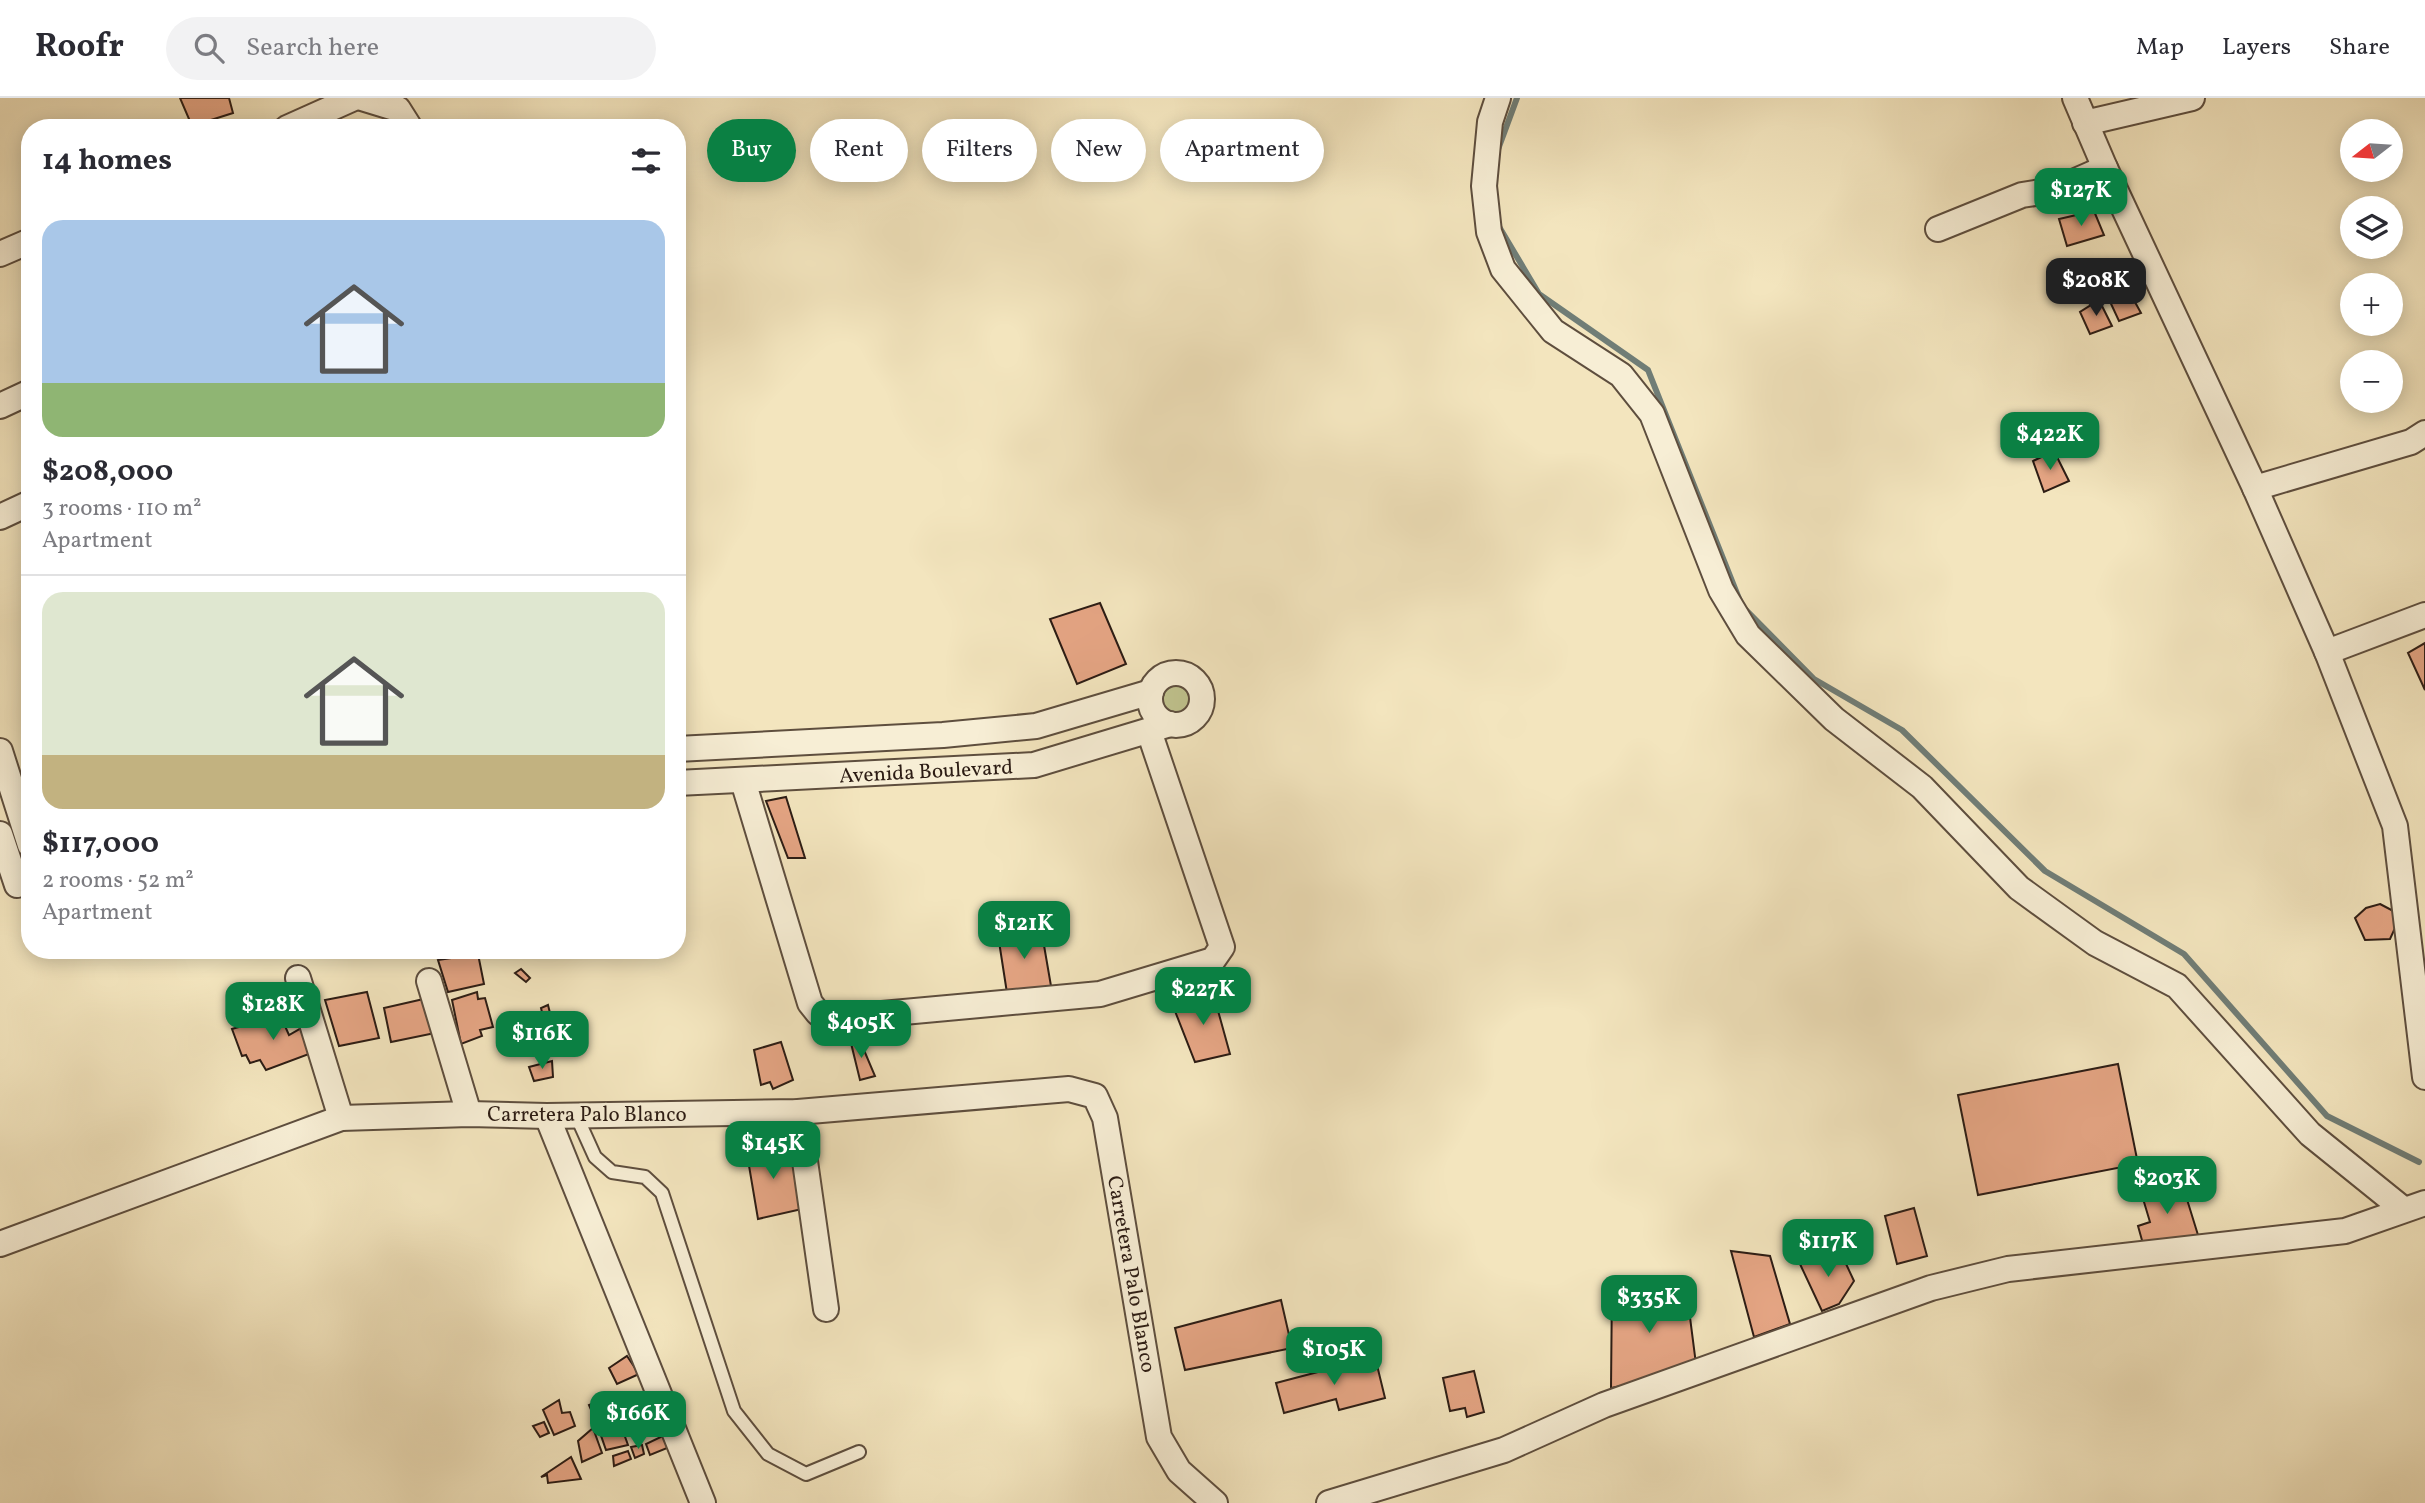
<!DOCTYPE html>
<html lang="en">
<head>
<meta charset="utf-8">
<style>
	:root { --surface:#fff; --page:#f2f2f3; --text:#2b2b33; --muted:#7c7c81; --line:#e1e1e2; --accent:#0b8043 }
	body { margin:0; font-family:Vollkorn,serif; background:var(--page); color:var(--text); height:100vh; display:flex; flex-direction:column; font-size:26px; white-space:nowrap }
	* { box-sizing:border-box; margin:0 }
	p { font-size:23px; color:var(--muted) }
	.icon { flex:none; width:38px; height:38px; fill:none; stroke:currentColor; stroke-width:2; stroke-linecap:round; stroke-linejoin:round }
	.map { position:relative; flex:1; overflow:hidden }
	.details { position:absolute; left:21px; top:21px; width:665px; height:840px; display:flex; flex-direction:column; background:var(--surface); border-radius:28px; box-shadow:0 4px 18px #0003 }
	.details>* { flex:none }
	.banner { position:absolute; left:707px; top:21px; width:665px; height:63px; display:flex; gap:14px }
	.needle { width:46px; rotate:253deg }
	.controls { position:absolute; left:2340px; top:21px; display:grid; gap:14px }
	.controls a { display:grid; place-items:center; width:63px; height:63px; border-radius:50%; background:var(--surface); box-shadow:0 4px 18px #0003; font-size:35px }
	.price { position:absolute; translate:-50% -60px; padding:0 16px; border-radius:14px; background:var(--accent); color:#fff; font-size:23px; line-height:46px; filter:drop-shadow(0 2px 4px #0008) }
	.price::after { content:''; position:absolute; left:50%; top:42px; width:21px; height:16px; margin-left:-10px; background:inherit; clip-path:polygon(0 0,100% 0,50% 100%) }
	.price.selected { background:#222; color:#fff }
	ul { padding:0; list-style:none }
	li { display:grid; align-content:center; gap:14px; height:371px; padding:0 21px }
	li+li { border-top:2px solid var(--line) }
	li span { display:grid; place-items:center; height:217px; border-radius:21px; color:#555 }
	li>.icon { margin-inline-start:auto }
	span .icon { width:126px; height:126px; fill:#fffc; stroke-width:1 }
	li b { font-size:30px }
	h2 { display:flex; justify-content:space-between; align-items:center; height:84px; padding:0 21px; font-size:30px }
	.pill { padding:0 24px; border-radius:32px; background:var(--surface); box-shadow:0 4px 18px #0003; font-size:24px; line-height:63px }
	.pill.selected { background:var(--accent); color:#fff }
	header { display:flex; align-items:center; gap:42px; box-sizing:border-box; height:98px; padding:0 35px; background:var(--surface); border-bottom:2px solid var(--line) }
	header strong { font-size:33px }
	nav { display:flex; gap:38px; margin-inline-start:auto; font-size:24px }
	.search { width:490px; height:63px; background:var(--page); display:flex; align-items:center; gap:18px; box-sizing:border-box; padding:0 24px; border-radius:38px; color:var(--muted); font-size:26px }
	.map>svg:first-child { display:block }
	.green { fill:#c0c38e; stroke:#767051; stroke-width:2 }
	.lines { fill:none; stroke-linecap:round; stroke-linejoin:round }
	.stream { stroke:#707d76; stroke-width:6 }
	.building { fill:#e5a584; stroke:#2c1c14; stroke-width:2 }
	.service-casing { stroke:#5e4e3e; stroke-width:16 }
	.minor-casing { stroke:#5e4e3e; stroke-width:28 }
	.service { stroke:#f7eed5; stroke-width:12 }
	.minor { stroke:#f7eed5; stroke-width:24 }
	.labels { text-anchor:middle; stroke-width:5; stroke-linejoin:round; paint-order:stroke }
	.street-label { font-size:21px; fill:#2c1c14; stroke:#f7eed5 }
</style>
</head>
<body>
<header>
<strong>Roofr</strong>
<div class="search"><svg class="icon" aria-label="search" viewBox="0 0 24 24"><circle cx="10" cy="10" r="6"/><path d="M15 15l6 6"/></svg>Search here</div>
<nav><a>Map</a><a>Layers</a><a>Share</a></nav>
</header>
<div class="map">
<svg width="2425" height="1405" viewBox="0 0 2425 1405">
	<rect width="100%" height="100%" fill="#f3e5be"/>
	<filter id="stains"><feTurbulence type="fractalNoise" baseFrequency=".00286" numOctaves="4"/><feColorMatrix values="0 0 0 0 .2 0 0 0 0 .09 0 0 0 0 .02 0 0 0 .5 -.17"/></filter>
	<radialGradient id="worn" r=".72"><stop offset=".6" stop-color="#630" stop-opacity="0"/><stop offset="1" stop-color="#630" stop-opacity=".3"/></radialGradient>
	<!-- green -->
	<circle class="green" cx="1176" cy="601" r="21"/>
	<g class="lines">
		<!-- stream -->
		<g class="stream">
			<path d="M1497 54 1517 0"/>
			<path d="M1498 127 1539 196 1648 272 1740 503"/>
			<path d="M1746 512 1814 581 1902 632 2045 773 2184 856 2327 1018 2419 1064"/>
		</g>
	</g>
	<!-- building -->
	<g class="building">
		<path d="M180 0H229L233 15 192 28Z"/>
		<path d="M2094 113 2104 137 2067 148 2059 121Z"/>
		<path d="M2125 186 2141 215 2119 223 2106 195Z"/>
		<path d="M2099 202 2112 228 2090 236 2080 214Z"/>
		<path d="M2054 353 2069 383 2044 394 2033 363Z"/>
		<path d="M1100 505 1126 566 1077 586 1050 521Z"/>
		<path d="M2425 545V592L2408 555Z"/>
		<path d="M786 699 805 760H788L766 703Z"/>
		<path d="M2380 806 2401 817 2390 841 2365 842 2355 820 2366 810Z"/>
		<path d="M1041 830 1051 888 1007 895 998 837Z"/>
		<path d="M478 856 484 886 448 894 438 862Z"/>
		<path d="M521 871 530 880 526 884 515 875Z"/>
		<path d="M1212 891 1230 956 1195 964 1173 908Z"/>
		<path d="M367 894 379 940 339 948 325 902Z"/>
		<path d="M477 894 478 901 485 900 493 929 480 932 482 938 461 946 452 902Z"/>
		<path d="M428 900 435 935 391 944 384 910Z"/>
		<path d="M548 907 557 943 549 944 541 910Z"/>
		<path d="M280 917 289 937 305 928 317 953 266 972 260 962 250 965 246 957 242 958 232 931Z"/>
		<path d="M858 938 875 978 860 982 850 941Z"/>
		<path d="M781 944 793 982 773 991 770 984 761 987 754 952Z"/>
		<path d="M552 963 553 979 534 983 529 969Z"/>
		<path d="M2118 966 2138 1066 1978 1097 1958 997Z"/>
		<path d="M789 1049 802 1111 758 1121 746 1050Z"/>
		<path d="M2181 1082 2198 1137 2145 1153 2138 1128 2150 1124 2141 1094Z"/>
		<path d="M1914 1110 1927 1158 1897 1166 1885 1118Z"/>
		<path d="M1731 1153 1770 1158 1790 1226 1754 1239Z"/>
		<path d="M1840 1153 1854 1183 1839 1206 1822 1213 1800 1166Z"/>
		<path d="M1612 1185 1687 1196 1696 1266 1662 1280 1611 1290Z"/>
		<path d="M1281 1202 1292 1250 1185 1272 1175 1230Z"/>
		<path d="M627 1258 639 1276 617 1286 609 1270Z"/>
		<path d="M1375 1259 1385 1300 1339 1312 1336 1301 1284 1315 1276 1285Z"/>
		<path d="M1474 1273 1484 1314 1467 1319 1465 1310 1450 1313 1443 1280Z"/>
		<path d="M606 1300 611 1315 595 1321 589 1307Z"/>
		<path d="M655 1301 667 1328 638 1342 625 1315Z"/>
		<path d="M559 1302 562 1315 570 1314 575 1328 554 1337 543 1312Z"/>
		<path d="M617 1318 620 1328 616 1336H624L628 1347 606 1352 597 1326Z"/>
		<path d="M544 1324 549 1335 540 1339 533 1328Z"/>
		<path d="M593 1330 602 1355 582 1364 578 1343Z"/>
		<path d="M671 1334 677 1346 650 1357 646 1346Z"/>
		<path d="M642 1347 644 1356 635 1360 631 1349Z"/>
		<path d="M628 1353 631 1361 614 1368 613 1358Z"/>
		<path d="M571 1359 581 1381 548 1385 547 1377 541 1379Z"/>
	</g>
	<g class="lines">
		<!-- service casing -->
		<g class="service-casing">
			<path id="service" d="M576 1017 595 1059 612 1074 645 1079 662 1095 734 1313 768 1356 806 1376 859 1354"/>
		</g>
		<!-- minor casing -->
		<g class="minor-casing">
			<g id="minor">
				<path d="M362 0 398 11 410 30"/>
				<path d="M1498 0 1490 24 1484 88 1489 134 1503 171 1553 233 1621 277 1652 316 1721 492 1748 537 1834 621 1922 689 2019 790 2095 845 2177 888 2310 1036 2403 1111"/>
				<path d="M2075 0 2105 70 2255 390 2327 554 2395 728 2425 979"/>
				<path d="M2085 25 2192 0"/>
				<path d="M287 30 354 0"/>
				<path d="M1938 131 2022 97 2055 92 2105 70"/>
				<path d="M0 156 30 143"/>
				<path d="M0 308 30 294"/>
				<path d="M2255 390 2411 344 2425 335"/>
				<path d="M0 419 30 405"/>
				<path d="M2327 554 2425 517"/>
				<circle cx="1176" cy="601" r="26"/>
				<path d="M677 651 943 637 1036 628 1151 594"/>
				<path d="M0 653 30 747"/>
				<path d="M743 683 810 905 818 915 827 921 1100 896 1213 862 1222 849 1149 633"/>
				<path d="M677 685 1034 667 1170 626"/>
				<path d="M0 736 17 787"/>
				<path d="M298 880 341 1020"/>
				<path d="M429 883 469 1016"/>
				<path d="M798 1014 826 1211"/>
				<path d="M547 1018 703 1405"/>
				<path d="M0 1146 341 1020 469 1016 547 1018 798 1014 1069 991 1095 998 1105 1020 1159 1339 1179 1373 1215 1405"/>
				<path d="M1329 1405 1504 1352 1604 1307 1931 1190 2008 1171 2345 1133 2425 1105"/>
			</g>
		</g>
		<!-- service -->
		<use href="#service" class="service"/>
		<!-- minor -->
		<use href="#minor" class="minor"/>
	</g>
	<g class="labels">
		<!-- street labels -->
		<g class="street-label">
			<text transform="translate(926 673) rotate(-3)" y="7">Avenida Boulevard</text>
			<text x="587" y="1023">Carretera Palo Blanco</text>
			<text transform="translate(1132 1176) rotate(80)" y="7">Carretera Palo Blanco</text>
		</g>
	</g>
	<rect width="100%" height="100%" filter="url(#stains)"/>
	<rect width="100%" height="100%" fill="url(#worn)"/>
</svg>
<div class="controls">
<a><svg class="needle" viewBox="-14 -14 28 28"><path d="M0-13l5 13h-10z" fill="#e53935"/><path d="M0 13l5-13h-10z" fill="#7c7c81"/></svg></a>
<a><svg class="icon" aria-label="layers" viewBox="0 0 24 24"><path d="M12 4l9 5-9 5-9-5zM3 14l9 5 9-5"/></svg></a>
<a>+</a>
<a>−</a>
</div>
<b class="price" style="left:2081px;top:130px">$127K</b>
<b class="price selected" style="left:2096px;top:220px">$208K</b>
<b class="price" style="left:2050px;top:374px">$422K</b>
<b class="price" style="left:1024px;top:863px">$121K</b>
<b class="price" style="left:1203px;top:929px">$227K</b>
<b class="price" style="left:273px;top:944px">$128K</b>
<b class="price" style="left:861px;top:962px">$405K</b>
<b class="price" style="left:542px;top:973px">$116K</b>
<b class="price" style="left:773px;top:1083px">$145K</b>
<b class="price" style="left:2167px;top:1118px">$203K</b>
<b class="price" style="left:1828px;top:1181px">$117K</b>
<b class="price" style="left:1649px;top:1237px">$335K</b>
<b class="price" style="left:1334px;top:1289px">$105K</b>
<b class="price" style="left:638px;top:1353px">$166K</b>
<div class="banner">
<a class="pill selected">Buy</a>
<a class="pill">Rent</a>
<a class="pill">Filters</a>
<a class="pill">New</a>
<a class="pill">Apartment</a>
</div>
<section class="details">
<h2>14 homes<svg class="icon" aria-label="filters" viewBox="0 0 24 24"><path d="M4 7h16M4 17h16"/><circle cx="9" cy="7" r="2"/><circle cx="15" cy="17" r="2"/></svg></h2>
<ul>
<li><span style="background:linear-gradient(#a9c7e8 75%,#8fb573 0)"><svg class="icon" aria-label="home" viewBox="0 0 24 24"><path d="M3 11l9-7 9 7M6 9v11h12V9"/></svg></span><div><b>$208,000</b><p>3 rooms · 110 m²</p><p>Apartment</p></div></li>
<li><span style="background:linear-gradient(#dfe7d0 75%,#c2b280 0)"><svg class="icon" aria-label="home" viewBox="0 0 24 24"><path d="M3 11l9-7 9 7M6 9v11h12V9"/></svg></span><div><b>$117,000</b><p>2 rooms · 52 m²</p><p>Apartment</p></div></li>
</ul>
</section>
</div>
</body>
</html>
